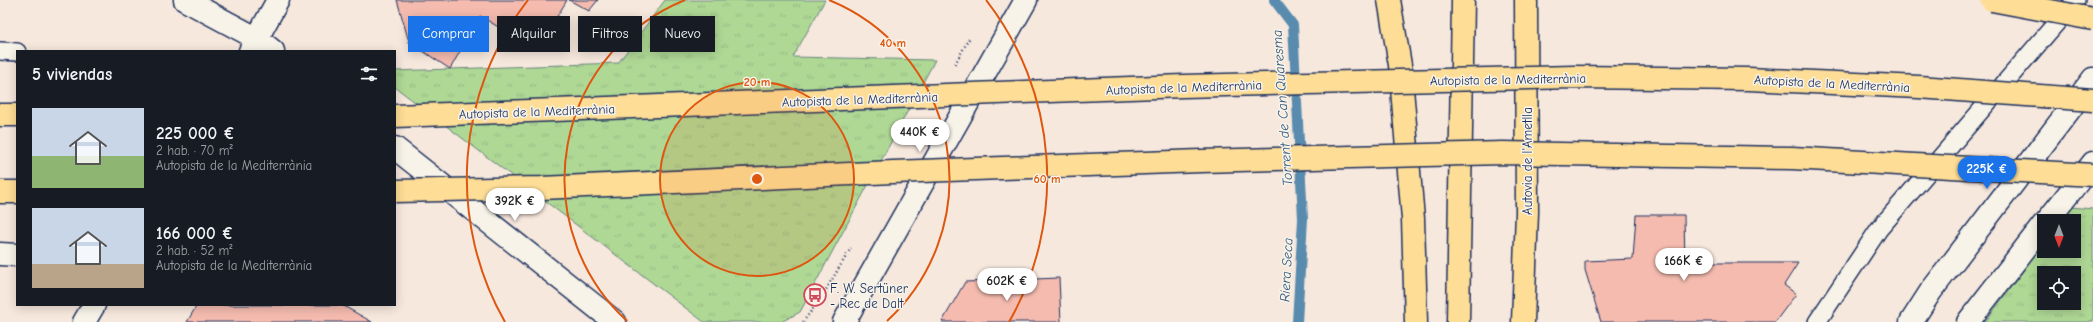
<!DOCTYPE html>
<html lang="es">
<head>
<meta charset="utf-8">
<style>
	:root { --surface:#171b24; --page:#20242c; --text:#f1f3f6; --muted:#9ea1a6; --accent:#1a73e8 }
	body { margin:0; font-family:"Comic Neue",sans-serif; background:var(--page); color:var(--text); height:100vh; display:flex; flex-direction:column; font-size:15px; white-space:nowrap }
	* { box-sizing:border-box; margin:0 }
	p { font-size:13px; color:var(--muted) }
	.icon { flex:none; width:22px; height:22px; fill:none; stroke:currentColor; stroke-width:2; stroke-linecap:round; stroke-linejoin:round }
	.map { position:relative; flex:1; overflow:hidden }
	.panel { position:absolute; left:16px; top:50px; width:380px; height:256px; display:flex; flex-direction:column; background:var(--surface); border-radius:0px; box-shadow:0 2px 10px #0003 }
	.panel>* { flex:none }
	.hud { position:absolute; left:408px; top:16px; width:380px; height:36px; display:flex; gap:8px }
	.needle { width:26px; rotate:180deg }
	.tools { position:absolute; left:2037px; top:214px; display:grid; gap:8px }
	.tools a { display:grid; place-items:center; width:44px; height:44px; border-radius:0px; background:var(--surface); box-shadow:0 2px 10px #0003; font-size:20px }
	.price { position:absolute; translate:-50% -34px; padding:0 9px; border-radius:14px; background:#fff; color:#222; font-size:13px; line-height:26px; filter:drop-shadow(0 1px 2px #0008) }
	.price::after { content:''; position:absolute; left:50%; top:24px; width:12px; height:9px; margin-left:-6px; background:inherit; clip-path:polygon(0 0,100% 0,50% 100%) }
	.price.active { background:var(--accent); color:#fff }
	ul { padding:0; list-style:none }
	li { display:flex; align-items:center; gap:12px; height:100px; padding:0 16px }
	li span { display:grid; place-items:center; flex:none; width:112px; height:80px; border-radius:0px; color:#555 }
	li>.icon { margin-inline-start:auto }
	span .icon { width:48px; height:48px; fill:#fffc; stroke-width:1 }
	li b { font-size:17px }
	h2 { display:flex; justify-content:space-between; align-items:center; height:48px; padding:0 16px; font-size:17px }
	.pill { padding:0 14px; border-radius:0px; background:var(--surface); box-shadow:0 2px 10px #0003; font-size:14px; line-height:36px }
	.pill.active { background:var(--accent); color:#fff }
	.map>svg:first-child { display:block }
	.grass { fill:url(#grass-tufts); stroke:#65847a; fill-rule:evenodd }
	.lines { fill:none; stroke-linecap:round; stroke-linejoin:round }
	.stream { stroke:#598bae; stroke-width:10 }
	.building { fill:#f5bbaf; stroke:#1b2f5e }
	.service-casing { stroke:#1b2f5e; stroke-width:20 }
	.minor-casing { stroke:#1b2f5e; stroke-width:25 }
	.tertiary-casing { stroke:#1b2f5e; stroke-width:25 }
	.motorway-casing { stroke:#1b2f5e; stroke-width:25 }
	.path { stroke:#1b2f5e; stroke-width:2.5; stroke-dasharray:1 3; stroke-linecap:butt }
	.service { stroke:#f7f3e8; stroke-width:17 }
	.minor { stroke:#f7f3e8; stroke-width:22 }
	.tertiary { stroke:#f7f3e8; stroke-width:22 }
	.motorway { stroke:#fedd96; stroke-width:22 }
	.motorway-bridge-casing { stroke:#1b2f5e; stroke-width:25; stroke-linecap:butt }
	.motorway-bridge { stroke:#fedd96; stroke-width:22 }
	.ring { fill:none; stroke:#de5710; stroke-width:2 }
	.labels { text-anchor:middle; stroke-width:3; stroke-linejoin:round; paint-order:stroke }
	.street-label { font-size:13px; fill:#1b2f5e; stroke:#f7f3e8 }
	.poi-label { font-size:13px; fill:#1b2f5e; stroke:#f7f3e8; text-anchor:start }
	.water-label { font-size:14px; font-style:italic; fill:#35567f; stroke:#f7f3e8 }
	.centre { fill:#de5710; stroke:#f7f3e8; stroke-width:2 }
	.ring-label { font-size:12px; text-anchor:middle; font-weight:bold; fill:#de5710; stroke:#f7f3e8; stroke-width:3; stroke-linejoin:round; paint-order:stroke }
</style>
</head>
<body>
<div class="map">
<svg width="2093" height="322" viewBox="0 0 2093 322">
	<defs>
		<pattern id="grass-tufts" width="24" height="20" patternUnits="userSpaceOnUse"><rect width="24" height="20" fill="#afd895"/><path d="M3 7l-1-3M5 7V3M7 7l1-3M15 17l-1-3M17 17v-4M19 17l1-3" fill="none" stroke="#96ba83"/></pattern>
	</defs>
	<rect width="100%" height="100%" fill="#f7e8dd"/>
	<filter id="ink" filterUnits="userSpaceOnUse"><feTurbulence type="fractalNoise" baseFrequency=".025" numOctaves="2"/><feDisplacementMap in="SourceGraphic" scale="8" xChannelSelector="R" yChannelSelector="G"/><feConvolveMatrix kernelMatrix="1 2 1 2 8 2 1 2 1" color-interpolation-filters="sRGB"/></filter>
	<g filter="url(#ink)">
		<!-- grass -->
		<g class="grass">
			<path d="M665 0H825L793 57 935 60 800 312 781 322H704L395 87V71L618 63Z"/>
			<path d="M2071 207 2093 209V322H1985L2044 243V251H2074V221H2061ZM2044 273H2074V303H2044Z"/>
		</g>
		<g class="lines">
			<!-- stream -->
			<path class="stream" d="M1274 0 1293 25 1303 219 1297 322"/>
		</g>
		<!-- building -->
		<g class="building">
			<path d="M397 0H567L537 50 480 16 450 69 409 42Z"/>
			<path d="M569 0H598L589 11Z"/>
			<path d="M1636 215H1684L1685 263H1798L1784 285 1796 294 1775 322H1601L1585 270V261L1633 259Z"/>
			<path d="M1059 278 1061 322H942L965 282Z"/>
			<path d="M197 305H342L372 322H187Z"/>
		</g>
		<g class="lines">
			<!-- service casing -->
			<g class="service-casing">
				<g id="service">
					<path d="M0 51 17 52"/>
					<path d="M1817 322 1879 229 2076 0"/>
				</g>
			</g>
			<!-- minor casing -->
			<g class="minor-casing">
				<g id="minor">
					<path d="M185 0 258 39 273 51"/>
					<path d="M250 51 278 0"/>
					<path d="M395 148 615 322"/>
					<path d="M0 254 17 255"/>
					<path d="M84 322 94 305"/>
					<path d="M844 322 1026 0"/>
				</g>
			</g>
			<!-- tertiary casing -->
			<g class="tertiary-casing">
				<g id="tertiary">
					<path d="M2047 221 2093 163"/>
					<path d="M1911 322 1931 291 2093 79"/>
					<path d="M1968 322 2044 224"/>
				</g>
			</g>
			<!-- motorway casing -->
			<g class="motorway-casing">
				<g id="motorway">
					<path d="M1389 0 1400 65 1413 219 1416 322"/>
					<path d="M0 115H17"/>
					<path d="M0 192H17"/>
					<path d="M1458 322 1463 0"/>
					<path d="M1523 322 1527 212 1526 0"/>
				</g>
			</g>
			<!-- path -->
			<g class="path">
				<path d="M955 64 970 37"/>
				<path d="M803 322 821 298 851 248"/>
			</g>
			<!-- service -->
			<use href="#service" class="service"/>
			<!-- minor -->
			<use href="#minor" class="minor"/>
			<!-- tertiary -->
			<use href="#tertiary" class="tertiary"/>
			<!-- motorway -->
			<use href="#motorway" class="motorway"/>
			<!-- motorway-bridge casing -->
			<g class="motorway-bridge-casing">
				<g id="motorway-bridge">
					<path d="M1992 0 2093 19"/>
					<path d="M395 116 1183 86 1574 77 1749 79 1919 87 2093 100"/>
					<path d="M395 191 541 188 893 172 1201 161 1502 153 1792 158 2093 175"/>
				</g>
			</g>
			<!-- motorway-bridge -->
			<use href="#motorway-bridge" class="motorway-bridge"/>
		</g>
	</g>
	<!-- distance rings -->
	<circle cx="757" cy="179" r="97" fill="#de5710" fill-opacity=".12"/>
	<g class="ring">
		<circle cx="757" cy="179" r="97"/>
		<path d="M627 321A193 193 0 0 1 685 0M829 0A193 193 0 0 1 887 321"/>
		<path d="M505 322A290 290 0 0 1 528 0M986 0A290 290 0 0 1 1009 322"/>
	</g>
	<!-- icons -->
	<defs>
		<g id="bus-ring" transform="scale(1.15)"><circle r="9.5" fill="#f7f3e8" stroke="#d1495b" stroke-width="1.5"/><path d="M-5-6H5V4H4V6H2V4H-2V6H-4V4H-5ZM-3.5-4V0h7V-4ZM-3.5 1.2v1.5H-2V1.2ZM2 1.2v1.5H3.5V1.2Z" fill="#d1495b"/></g>
	</defs>
	<g fill-rule="evenodd">
		<use href="#bus-ring" x="815" y="295"/>
	</g>
	<g class="labels">
		<!-- street labels -->
		<g class="street-label">
			<text transform="translate(1508 79) rotate(-1)" y="5">Autopista de la Mediterrània</text>
			<text transform="translate(1832 83) rotate(3)" y="5">Autopista de la Mediterrània</text>
			<text transform="translate(1184 87) rotate(-2)" y="5">Autopista de la Mediterrània</text>
			<text transform="translate(860 99) rotate(-2)" y="5">Autopista de la Mediterrània</text>
			<text transform="translate(537 111) rotate(-2)" y="5">Autopista de la Mediterrània</text>
			<text transform="translate(1527 161) rotate(-90)" y="5">Autovia de l'Ametlla</text>
		</g>
		<!-- poi labels -->
		<g class="poi-label">
			<text x="830" y="293">F. W. Sertüner<tspan x="830" dy="15">- Rec de Dalt</tspan></text>
		</g>
		<!-- water labels -->
		<g class="water-label">
			<text transform="translate(1282 108) rotate(-94)" y="5">Torrent de Can Quaresma</text>
			<text transform="translate(1286 270) rotate(-87)" y="5">Riera Seca</text>
		</g>
	</g>
	<circle cx="757" cy="179" r="6" class="centre"/>
	<g class="ring-label">
		<text x="893" y="47">40 m</text>
		<text x="757" y="86">20 m</text>
		<text x="1047" y="183">60 m</text>
	</g>
</svg>
<div class="tools">
<a><svg class="needle" viewBox="-14 -14 28 28"><path d="M0-13l5 13h-10z" fill="#e53935"/><path d="M0 13l5-13h-10z" fill="#9ea1a6"/></svg></a>
<a><svg class="icon" aria-label="locate" viewBox="0 0 24 24"><circle cx="12" cy="12" r="6"/><path d="M12 2v4M12 18v4M2 12h4M18 12h4"/></svg></a>
</div>
<b class="price" style="left:920px;top:153px">440K €</b>
<b class="price active" style="left:1987px;top:190px">225K €</b>
<b class="price" style="left:515px;top:222px">392K €</b>
<b class="price" style="left:1684px;top:282px">166K €</b>
<b class="price" style="left:1007px;top:302px">602K €</b>
<div class="hud">
<a class="pill active">Comprar</a>
<a class="pill">Alquilar</a>
<a class="pill">Filtros</a>
<a class="pill">Nuevo</a>
</div>
<section class="panel">
<h2>5 viviendas<svg class="icon" aria-label="filters" viewBox="0 0 24 24"><path d="M4 7h16M4 17h16"/><circle cx="9" cy="7" r="2"/><circle cx="15" cy="17" r="2"/></svg></h2>
<ul>
<li><span style="background:linear-gradient(#c9d6e8 60%,#8fb573 0)"><svg class="icon" aria-label="home" viewBox="0 0 24 24"><path d="M3 11l9-7 9 7M6 9v11h12V9"/></svg></span><div><b>225 000 €</b><p>2 hab. · 70 m²</p><p>Autopista de la Mediterrània</p></div></li>
<li><span style="background:linear-gradient(#c9d6e8 70%,#b9a48a 0)"><svg class="icon" aria-label="home" viewBox="0 0 24 24"><path d="M3 11l9-7 9 7M6 9v11h12V9"/></svg></span><div><b>166 000 €</b><p>2 hab. · 52 m²</p><p>Autopista de la Mediterrània</p></div></li>
</ul>
</section>
</div>
</body>
</html>
